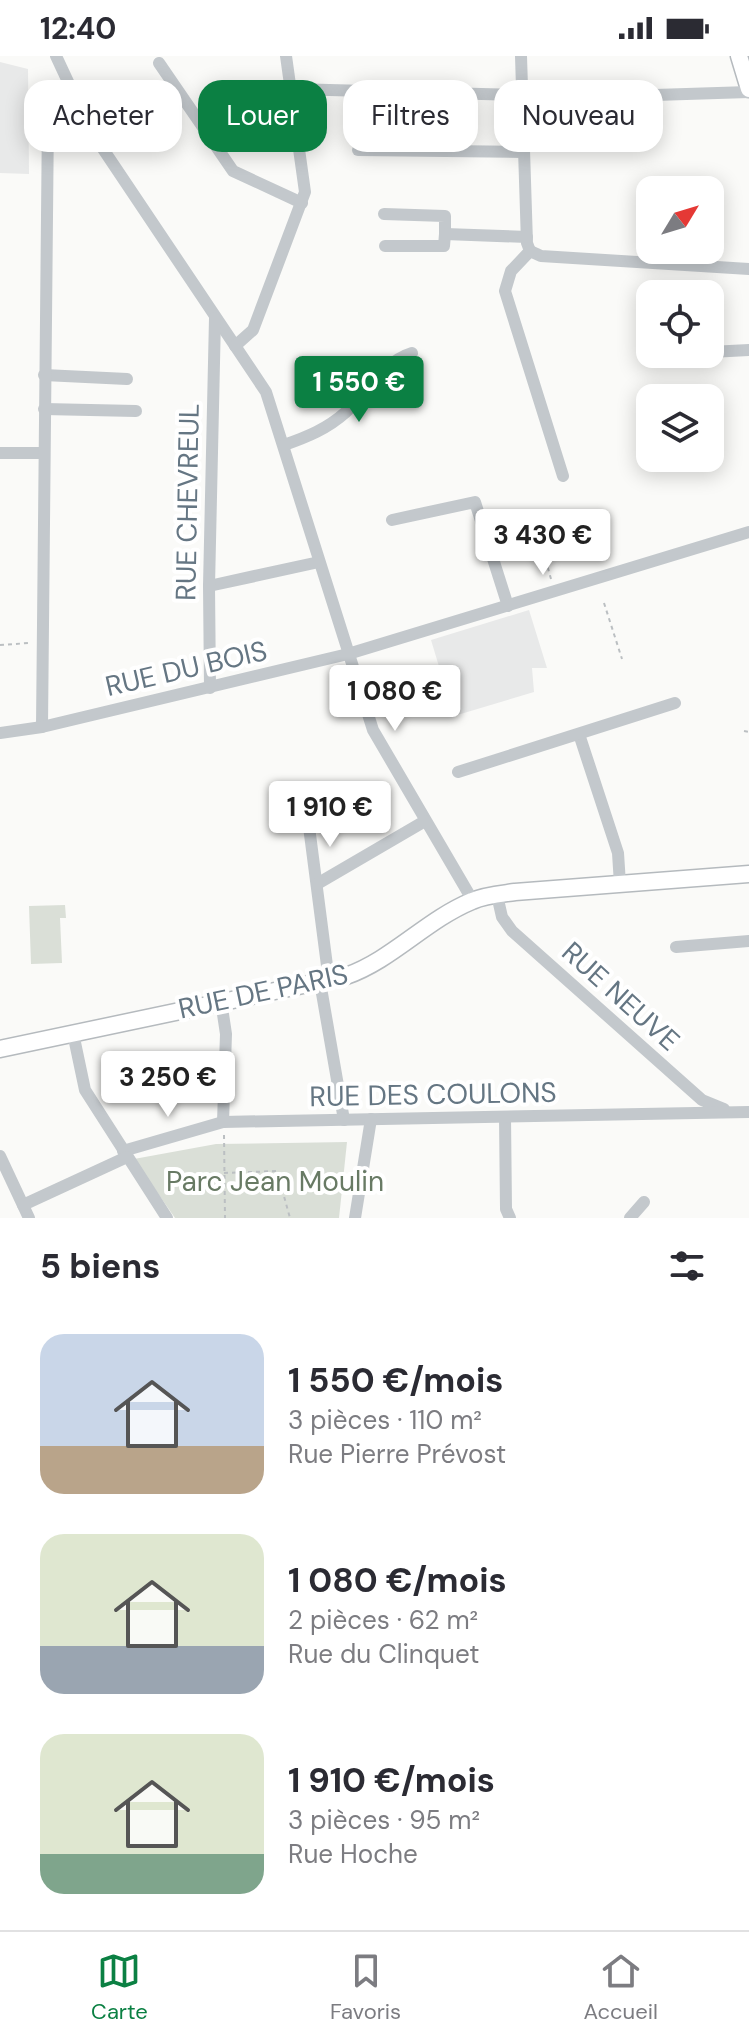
<!DOCTYPE html>
<html lang="fr">
<head>
<meta charset="utf-8">
<style>
	:root { --surface:#fff; --page:#f7f7f7; --text:#2b2b33; --muted:#7c7c81; --line:#e1e1e2; --accent:#0b8043 }
	body { margin:0; font-family:"DM Sans",sans-serif; background:var(--page); color:var(--text); height:100vh; display:flex; flex-direction:column; font-size:30px; white-space:nowrap }
	* { box-sizing:border-box; margin:0 }
	p { font-size:26px; color:var(--muted) }
	.icon { flex:none; width:44px; height:44px; fill:none; stroke:currentColor; stroke-width:2; stroke-linecap:round; stroke-linejoin:round }
	.map { position:relative; height:1162px; overflow:hidden }
	.drawer { display:flex; flex-direction:column; background:var(--surface); flex:1 }
	.drawer>* { flex:none }
	.top-card { position:absolute; left:24px; top:24px; width:702px; height:72px; display:flex; gap:16px }
	.needle { width:52px; rotate:52deg }
	.tools { position:absolute; left:636px; top:120px; display:grid; gap:16px }
	.tools a { display:grid; place-items:center; width:88px; height:88px; border-radius:16px; background:var(--surface); box-shadow:0 4px 20px #0003; font-size:40px }
	.price { position:absolute; translate:-50% -68px; padding:0 18px; border-radius:8px; background:#fff; color:#222; font-size:26px; line-height:52px; filter:drop-shadow(0 2px 4px #0008) }
	.price::after { content:''; position:absolute; left:50%; top:48px; width:24px; height:18px; margin-left:-12px; background:inherit; clip-path:polygon(0 0,100% 0,50% 100%) }
	.price.on { background:var(--accent); color:#fff }
	ul { padding:0; list-style:none }
	li { display:flex; align-items:center; gap:24px; height:200px; padding:0 40px }
	li span { display:grid; place-items:center; flex:none; width:224px; height:160px; border-radius:24px; color:#555 }
	li>.icon { margin-inline-start:auto }
	span .icon { width:96px; height:96px; fill:#fffc; stroke-width:1 }
	li b { font-size:34px }
	h2 { display:flex; justify-content:space-between; align-items:center; height:96px; padding:0 40px; font-size:34px }
	.chip { padding:0 28px; border-radius:24px; background:var(--surface); box-shadow:0 4px 20px #0003; font-size:28px; line-height:72px }
	.chip.on { background:var(--accent); color:#fff }
	.status { display:flex; justify-content:space-between; align-items:center; height:56px; padding:0 40px; background:var(--surface); direction:ltr }
	.status svg { height:22px; fill:currentColor }
	.dock { display:flex; justify-content:space-around; align-items:center; height:112px; border-top:2px solid var(--line); background:var(--surface); font-size:22px; color:var(--muted) }
	.dock a { display:grid; justify-items:center; gap:4px }
	.dock .on { color:var(--accent) }
	.map>svg:first-child { display:block }
	.built { fill:#e8e9e9 }
	.green { fill:#dadfd7 }
	.lines { fill:none; stroke-linecap:round; stroke-linejoin:round }
	.major-casing { stroke:#b5babe; stroke-width:19 }
	.path { stroke:#bbbfc2; stroke-width:2; stroke-dasharray:4 4; stroke-linecap:butt }
	.minor { stroke:#c3c8cc; stroke-width:12 }
	.major { stroke:#fff; stroke-width:16 }
	.labels { text-anchor:middle; stroke-width:8; stroke-linejoin:round; paint-order:stroke }
	.street-label { font-size:28px; fill:#657683; stroke:#fff }
	.park-label { font-size:28px; fill:#687a64; stroke:#fff }
</style>
</head>
<body>
<div class="status"><b>12:40</b><svg viewBox="0 0 49 12"><path d="M0 12V9h3v3zM5 12V6h3v6zM10 12V3h3v9zM15 12V0h3v12zM26 1h20v11H26zM47 4h2v5h-2z"/></svg></div>
<div class="map">
<svg width="749" height="1162" viewBox="0 0 749 1162">
	<rect width="100%" height="100%" fill="#fafaf8"/>
	<!-- built -->
	<g class="built">
		<path d="M0 6 28 13 29 118 0 117Z"/>
		<path d="M529 554 547 612H532L534 636 454 660 431 584Z"/>
	</g>
	<!-- green -->
	<g class="green">
		<path d="M65 849 66 862H60L62 907 31 908 29 850Z"/>
		<path d="M347 1086 339 1162H175L134 1103 216 1088Z"/>
	</g>
	<g class="lines">
		<!-- major casing -->
		<g class="major-casing">
			<g id="major">
				<path d="M739 0 749 33"/>
				<path d="M0 993 346 920C392 904 426 864 472 845 485 839 501 838 515 836L749 818"/>
			</g>
		</g>
		<!-- path -->
		<g class="path">
			<path d="M551 523 541 487 583 474 605 471"/>
			<path d="M604 547 622 603"/>
			<path d="M0 589 29 587"/>
			<path d="M744 675 749 676"/>
			<path d="M224 1079 225 1162"/>
			<path d="M224 1117 277 1115 290 1162"/>
		</g>
		<!-- minor -->
		<g class="minor">
			<path d="M56 0 91 75 266 336 373 674 473 845"/>
			<path d="M521 0 527 187 530 195"/>
			<path d="M159 7 233 115 302 147"/>
			<path d="M291 33 522 39"/>
			<path d="M655 39 749 36"/>
			<path d="M358 94 524 96"/>
			<path d="M384 158 445 160V178"/>
			<path d="M385 190H444L445 178 527 181"/>
			<path d="M530 195 511 215 505 235 563 420"/>
			<path d="M530 195 541 200 749 213"/>
			<path d="M235 290 253 274 305 136 286 0"/>
			<path d="M710 296 749 294"/>
			<path d="M44 319 127 323"/>
			<path d="M44 353 136 355"/>
			<path d="M284 389C307 381 327 373 346 356 368 336 383 306 412 297"/>
			<path d="M0 397H44"/>
			<path d="M392 464 475 446 508 550"/>
			<path d="M209 530 319 506"/>
			<path d="M210 632 209 530 215 262"/>
			<path d="M42 671 48 59 53 45 72 35"/>
			<path d="M0 677 42 671 348 598 749 476"/>
			<path d="M579 678 618 797 620 828"/>
			<path d="M458 716 675 647"/>
			<path d="M308 763 329 925"/>
			<path d="M317 828 425 765"/>
			<path d="M497 839 502 861 512 875 702 1044 724 1053"/>
			<path d="M676 891 749 885"/>
			<path d="M320 926 344 1064"/>
			<path d="M221 945 226 978 223 1066"/>
			<path d="M73 977 85 1034 167 1162"/>
			<path d="M505 1061 506 1153 510 1162"/>
			<path d="M123 1095 223 1066 749 1056"/>
			<path d="M0 1100 29 1162"/>
			<path d="M23 1149 127 1101"/>
			<path d="M355 1162 371 1063"/>
			<path d="M630 1162 644 1146"/>
		</g>
		<!-- major -->
		<use href="#major" class="major"/>
	</g>
	<g class="labels">
		<!-- street labels -->
		<g class="street-label">
			<text transform="translate(187 446) rotate(-89)" y="10">RUE CHEVREUL</text>
			<text transform="translate(186 612) rotate(-13)" y="10">RUE DU BOIS</text>
			<text transform="translate(263 935) rotate(-12)" y="10">RUE DE PARIS</text>
			<text transform="translate(621 940) rotate(42)" y="10">RUE NEUVE</text>
			<text transform="translate(433 1038) rotate(-1)" y="10">RUE DES COULONS</text>
		</g>
		<!-- park labels -->
		<g class="park-label">
			<text x="275" y="1135">Parc Jean Moulin</text>
		</g>
	</g>
</svg>
<div class="tools">
<a><svg class="needle" viewBox="-14 -14 28 28"><path d="M0-13l5 13h-10z" fill="#e53935"/><path d="M0 13l5-13h-10z" fill="#7c7c81"/></svg></a>
<a><svg class="icon" aria-label="locate" viewBox="0 0 24 24"><circle cx="12" cy="12" r="6"/><path d="M12 2v4M12 18v4M2 12h4M18 12h4"/></svg></a>
<a><svg class="icon" aria-label="layers" viewBox="0 0 24 24"><path d="M12 4l9 5-9 5-9-5zM3 14l9 5 9-5"/></svg></a>
</div>
<b class="price on" style="left:359px;top:368px">1 550 €</b>
<b class="price" style="left:543px;top:521px">3 430 €</b>
<b class="price" style="left:395px;top:677px">1 080 €</b>
<b class="price" style="left:330px;top:793px">1 910 €</b>
<b class="price" style="left:168px;top:1063px">3 250 €</b>
<div class="top-card">
<a class="chip">Acheter</a>
<a class="chip on">Louer</a>
<a class="chip">Filtres</a>
<a class="chip">Nouveau</a>
</div>
</div>
<section class="drawer">
<h2>5 biens<svg class="icon" aria-label="filters" viewBox="0 0 24 24"><path d="M4 7h16M4 17h16"/><circle cx="9" cy="7" r="2"/><circle cx="15" cy="17" r="2"/></svg></h2>
<ul>
<li><span style="background:linear-gradient(#c9d6e8 70%,#b9a48a 0)"><svg class="icon" aria-label="home" viewBox="0 0 24 24"><path d="M3 11l9-7 9 7M6 9v11h12V9"/></svg></span><div><b>1 550 €/mois</b><p>3 pièces · 110 m²</p><p>Rue Pierre Prévost</p></div></li>
<li><span style="background:linear-gradient(#dfe7d0 70%,#9aa5b1 0)"><svg class="icon" aria-label="home" viewBox="0 0 24 24"><path d="M3 11l9-7 9 7M6 9v11h12V9"/></svg></span><div><b>1 080 €/mois</b><p>2 pièces · 62 m²</p><p>Rue du Clinquet</p></div></li>
<li><span style="background:linear-gradient(#dfe7d0 75%,#7fa58c 0)"><svg class="icon" aria-label="home" viewBox="0 0 24 24"><path d="M3 11l9-7 9 7M6 9v11h12V9"/></svg></span><div><b>1 910 €/mois</b><p>3 pièces · 95 m²</p><p>Rue Hoche</p></div></li>
</ul>
</section>
<nav class="dock">
<a class="on"><svg class="icon" aria-label="map" viewBox="0 0 24 24"><path d="M3 6l6-2 6 2 6-2v14l-6 2-6-2-6 2zM9 4v14M15 6v14"/></svg>Carte</a>
<a><svg class="icon" aria-label="saved" viewBox="0 0 24 24"><path d="M7 4h10v16l-5-4-5 4z"/></svg>Favoris</a>
<a><svg class="icon" aria-label="home" viewBox="0 0 24 24"><path d="M3 11l9-7 9 7M6 9v11h12V9"/></svg>Accueil</a>
</nav>
</body>
</html>
